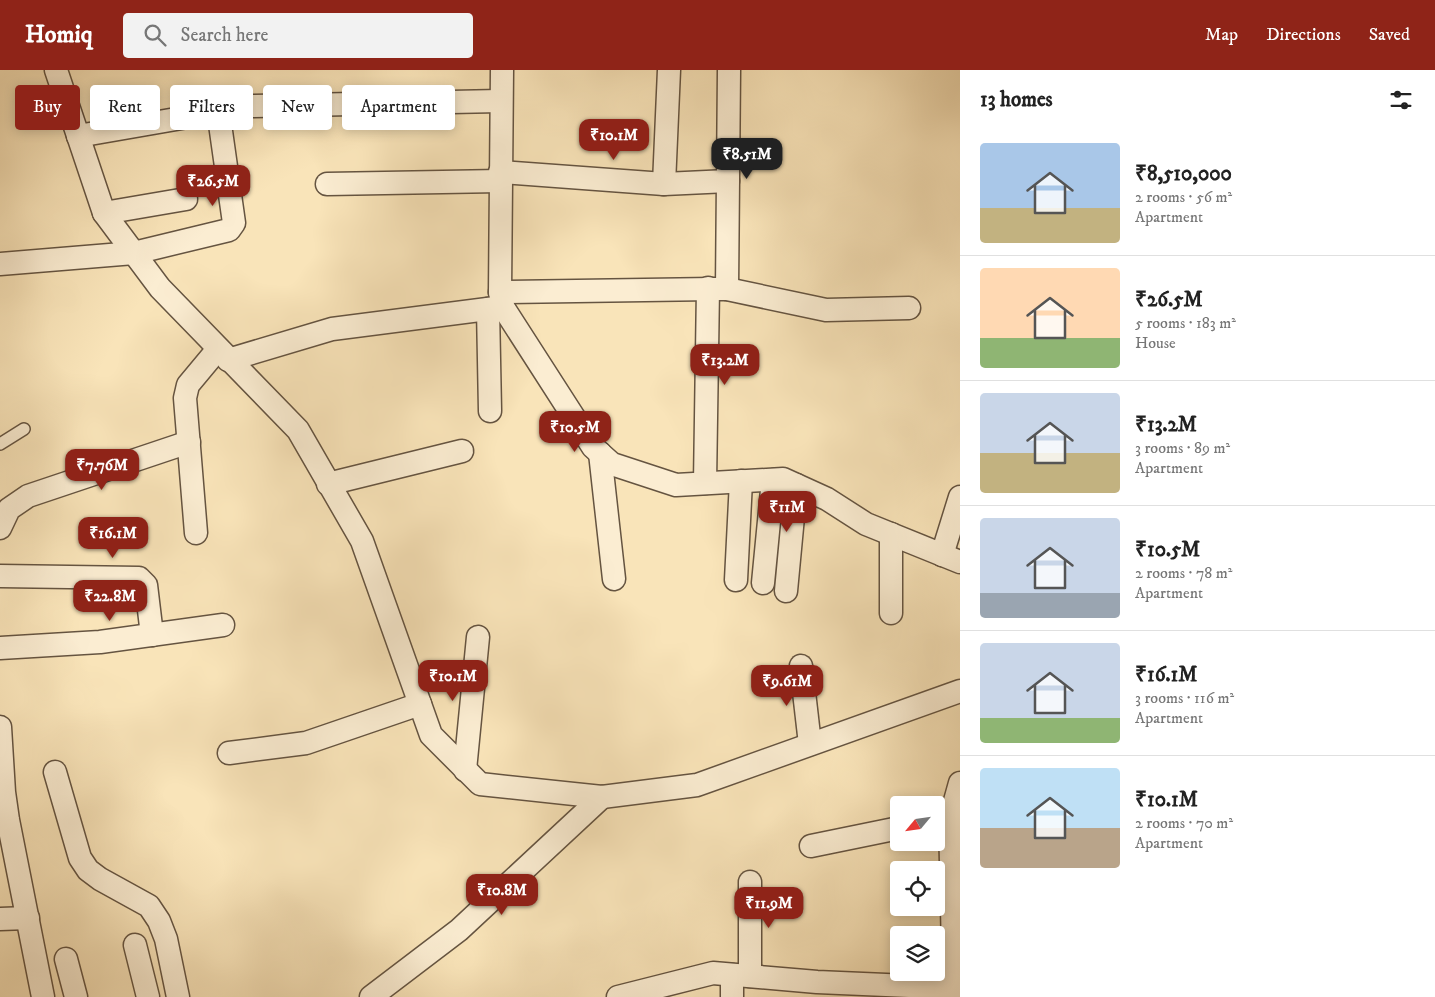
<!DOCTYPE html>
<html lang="en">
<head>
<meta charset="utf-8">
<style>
	:root { --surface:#fff; --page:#f2f2f2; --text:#222; --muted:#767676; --line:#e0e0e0; --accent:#8f2418 }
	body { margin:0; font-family:"IM FELL DW Pica",serif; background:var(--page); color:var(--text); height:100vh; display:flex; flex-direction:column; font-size:19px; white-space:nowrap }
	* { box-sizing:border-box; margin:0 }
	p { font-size:16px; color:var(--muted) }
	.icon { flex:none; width:28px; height:28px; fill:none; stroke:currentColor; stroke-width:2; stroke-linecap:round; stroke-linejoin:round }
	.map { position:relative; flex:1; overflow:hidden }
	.drawer { display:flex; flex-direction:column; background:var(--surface); width:475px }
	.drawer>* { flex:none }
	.top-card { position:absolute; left:15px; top:15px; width:475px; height:45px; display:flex; gap:10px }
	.needle { width:32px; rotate:241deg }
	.fabs { position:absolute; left:890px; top:726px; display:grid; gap:10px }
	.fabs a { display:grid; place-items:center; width:55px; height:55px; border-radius:5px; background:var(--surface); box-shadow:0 2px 12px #0003; font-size:25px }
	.price { position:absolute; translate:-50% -42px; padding:0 11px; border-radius:10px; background:var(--accent); color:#fff; font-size:16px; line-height:32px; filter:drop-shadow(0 1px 2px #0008) }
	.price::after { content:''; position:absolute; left:50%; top:30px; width:15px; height:11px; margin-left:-8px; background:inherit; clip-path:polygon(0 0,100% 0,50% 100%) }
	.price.selected { background:#222; color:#fff }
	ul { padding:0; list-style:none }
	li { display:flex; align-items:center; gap:15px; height:125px; padding:0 20px }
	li+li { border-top:1px solid var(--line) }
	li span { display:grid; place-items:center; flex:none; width:140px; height:100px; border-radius:5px; color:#555 }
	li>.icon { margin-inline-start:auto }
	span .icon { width:60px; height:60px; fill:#fffc; stroke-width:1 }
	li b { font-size:21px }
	h2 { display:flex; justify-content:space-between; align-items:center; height:60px; padding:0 20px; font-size:21px }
	.pill { padding:0 18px; border-radius:5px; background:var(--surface); box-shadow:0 2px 12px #0003; font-size:18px; line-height:45px }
	.pill.selected { background:var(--accent); color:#fff }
	header { display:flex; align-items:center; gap:30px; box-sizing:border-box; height:70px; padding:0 25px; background:var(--accent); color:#fff }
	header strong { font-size:24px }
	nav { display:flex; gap:28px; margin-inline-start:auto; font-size:18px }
	.search { width:350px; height:45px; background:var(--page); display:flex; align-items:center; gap:12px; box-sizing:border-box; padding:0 18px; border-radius:5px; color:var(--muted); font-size:19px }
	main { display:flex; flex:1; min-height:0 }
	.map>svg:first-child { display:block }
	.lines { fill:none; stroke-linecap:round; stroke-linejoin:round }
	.service-casing { stroke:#655441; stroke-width:14 }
	.minor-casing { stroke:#655441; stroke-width:25 }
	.service { stroke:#fbedd2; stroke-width:11 }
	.minor { stroke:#fbedd2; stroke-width:22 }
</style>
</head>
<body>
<header>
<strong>Homiq</strong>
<div class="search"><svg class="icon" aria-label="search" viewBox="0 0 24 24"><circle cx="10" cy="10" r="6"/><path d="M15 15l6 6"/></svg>Search here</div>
<nav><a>Map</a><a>Directions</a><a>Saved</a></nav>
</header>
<main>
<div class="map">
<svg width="960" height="927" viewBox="0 0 960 927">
	<rect width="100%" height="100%" fill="#f9e4b9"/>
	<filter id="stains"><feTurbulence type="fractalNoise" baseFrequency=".004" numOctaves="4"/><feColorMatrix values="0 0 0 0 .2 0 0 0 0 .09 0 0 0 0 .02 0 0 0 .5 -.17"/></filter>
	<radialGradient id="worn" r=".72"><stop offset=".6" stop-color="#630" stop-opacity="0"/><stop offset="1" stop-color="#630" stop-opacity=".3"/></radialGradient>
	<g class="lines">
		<!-- service casing -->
		<g class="service-casing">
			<path id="service" d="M0 374 24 359"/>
		</g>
		<!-- minor casing -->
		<g class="minor-casing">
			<g id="minor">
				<path d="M56 0 104 143 160 218 298 360 362 471 431 665 480 714 602 727 697 715 960 621"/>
				<path d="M502 0 500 222 503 237 593 377 612 394 676 415 783 409 827 429 866 454 960 492"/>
				<path d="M78 66 251 36 500 31"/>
				<path d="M500 102 664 114 728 111"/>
				<path d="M327 114 500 111"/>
				<path d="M664 114 669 0"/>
				<path d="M104 143 186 129"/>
				<path d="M0 194 134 183 229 160 234 153 218 40"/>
				<path d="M727 219 729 0"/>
				<path d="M500 222 713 219H727L826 240 909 238"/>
				<path d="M488 239 490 341"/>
				<path d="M228 290 332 259 503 237"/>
				<path d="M600 383 614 509"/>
				<path d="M705 413 708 218"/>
				<path d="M328 414 462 381"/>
				<path d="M0 458 9 439 28 426 189 372"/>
				<path d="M196 463 185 328 188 315 218 279"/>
				<path d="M891 464V543"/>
				<path d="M942 485 960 427"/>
				<path d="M0 506 139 508 146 515 152 565"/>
				<path d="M736 510 741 411"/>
				<path d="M763 513 773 410"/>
				<path d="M786 521 796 415"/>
				<path d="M0 578 100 572 223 555"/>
				<path d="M801 596 810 674"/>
				<path d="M0 657 4 722 8 750 43 927"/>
				<path d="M229 683 306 673 420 634"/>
				<path d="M465 700 478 567"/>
				<path d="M55 702 80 788 88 800 100 809 149 836 159 851 166 869 178 927"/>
				<path d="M811 776 899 758"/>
				<path d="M750 812V906"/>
				<path d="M0 849 28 848"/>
				<path d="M135 875 148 927"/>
				<path d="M66 889 76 927"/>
				<path d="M371 927 459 860 602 727"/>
				<path d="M618 927 713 903 817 912 955 918"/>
				<path d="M732 927V905"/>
				<path d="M954 927 950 749 960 713"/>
			</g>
		</g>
		<!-- service -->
		<use href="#service" class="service"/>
		<!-- minor -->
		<use href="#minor" class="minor"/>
	</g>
	<rect width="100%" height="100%" filter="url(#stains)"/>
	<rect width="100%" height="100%" fill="url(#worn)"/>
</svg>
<div class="fabs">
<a><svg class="needle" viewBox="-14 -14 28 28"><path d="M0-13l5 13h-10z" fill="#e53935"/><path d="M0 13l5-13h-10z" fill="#767676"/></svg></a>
<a><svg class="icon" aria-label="locate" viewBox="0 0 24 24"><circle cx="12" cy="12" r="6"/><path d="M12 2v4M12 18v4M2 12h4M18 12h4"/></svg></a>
<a><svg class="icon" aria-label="layers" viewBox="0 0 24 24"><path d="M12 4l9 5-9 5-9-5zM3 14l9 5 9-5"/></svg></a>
</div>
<b class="price" style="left:614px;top:91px">₹10.1M</b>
<b class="price selected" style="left:747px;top:110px">₹8.51M</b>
<b class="price" style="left:213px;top:137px">₹26.5M</b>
<b class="price" style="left:725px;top:316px">₹13.2M</b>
<b class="price" style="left:575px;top:383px">₹10.5M</b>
<b class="price" style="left:102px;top:421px">₹7.76M</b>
<b class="price" style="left:787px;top:463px">₹11M</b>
<b class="price" style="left:113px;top:489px">₹16.1M</b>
<b class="price" style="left:110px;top:552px">₹22.8M</b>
<b class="price" style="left:453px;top:632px">₹10.1M</b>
<b class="price" style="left:787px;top:637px">₹9.61M</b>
<b class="price" style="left:502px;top:846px">₹10.8M</b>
<b class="price" style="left:769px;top:859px">₹11.9M</b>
<div class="top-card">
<a class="pill selected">Buy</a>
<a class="pill">Rent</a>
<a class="pill">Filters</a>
<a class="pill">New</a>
<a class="pill">Apartment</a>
</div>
</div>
<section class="drawer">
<h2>13 homes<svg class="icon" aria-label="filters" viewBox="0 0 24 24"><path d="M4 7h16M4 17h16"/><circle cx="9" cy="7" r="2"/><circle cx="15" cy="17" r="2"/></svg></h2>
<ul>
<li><span style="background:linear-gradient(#a9c7e8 65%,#c2b280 0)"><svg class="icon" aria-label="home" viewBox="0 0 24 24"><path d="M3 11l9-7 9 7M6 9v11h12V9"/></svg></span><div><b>₹8,510,000</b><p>2 rooms · 56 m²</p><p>Apartment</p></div></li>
<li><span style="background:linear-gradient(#ffd9b3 70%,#8fb573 0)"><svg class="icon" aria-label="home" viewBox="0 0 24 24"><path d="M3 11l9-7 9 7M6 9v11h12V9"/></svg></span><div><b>₹26.5M</b><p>5 rooms · 183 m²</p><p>House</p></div></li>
<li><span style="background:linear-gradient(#c9d6e8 60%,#c2b280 0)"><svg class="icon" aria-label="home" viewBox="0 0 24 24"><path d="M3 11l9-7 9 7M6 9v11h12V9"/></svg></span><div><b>₹13.2M</b><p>3 rooms · 89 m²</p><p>Apartment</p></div></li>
<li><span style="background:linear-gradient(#c9d6e8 75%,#9aa5b1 0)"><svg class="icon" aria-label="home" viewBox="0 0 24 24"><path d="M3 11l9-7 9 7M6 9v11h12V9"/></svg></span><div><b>₹10.5M</b><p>2 rooms · 78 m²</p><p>Apartment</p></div></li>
<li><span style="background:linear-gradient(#c9d6e8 75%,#8fb573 0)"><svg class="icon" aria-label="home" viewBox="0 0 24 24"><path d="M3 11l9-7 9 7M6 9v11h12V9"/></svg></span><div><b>₹16.1M</b><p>3 rooms · 116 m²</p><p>Apartment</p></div></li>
<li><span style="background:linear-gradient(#bfe0f5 60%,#b9a48a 0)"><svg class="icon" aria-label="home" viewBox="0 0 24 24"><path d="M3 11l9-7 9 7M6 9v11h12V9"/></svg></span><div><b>₹10.1M</b><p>2 rooms · 70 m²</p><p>Apartment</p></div></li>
</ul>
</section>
</main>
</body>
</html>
